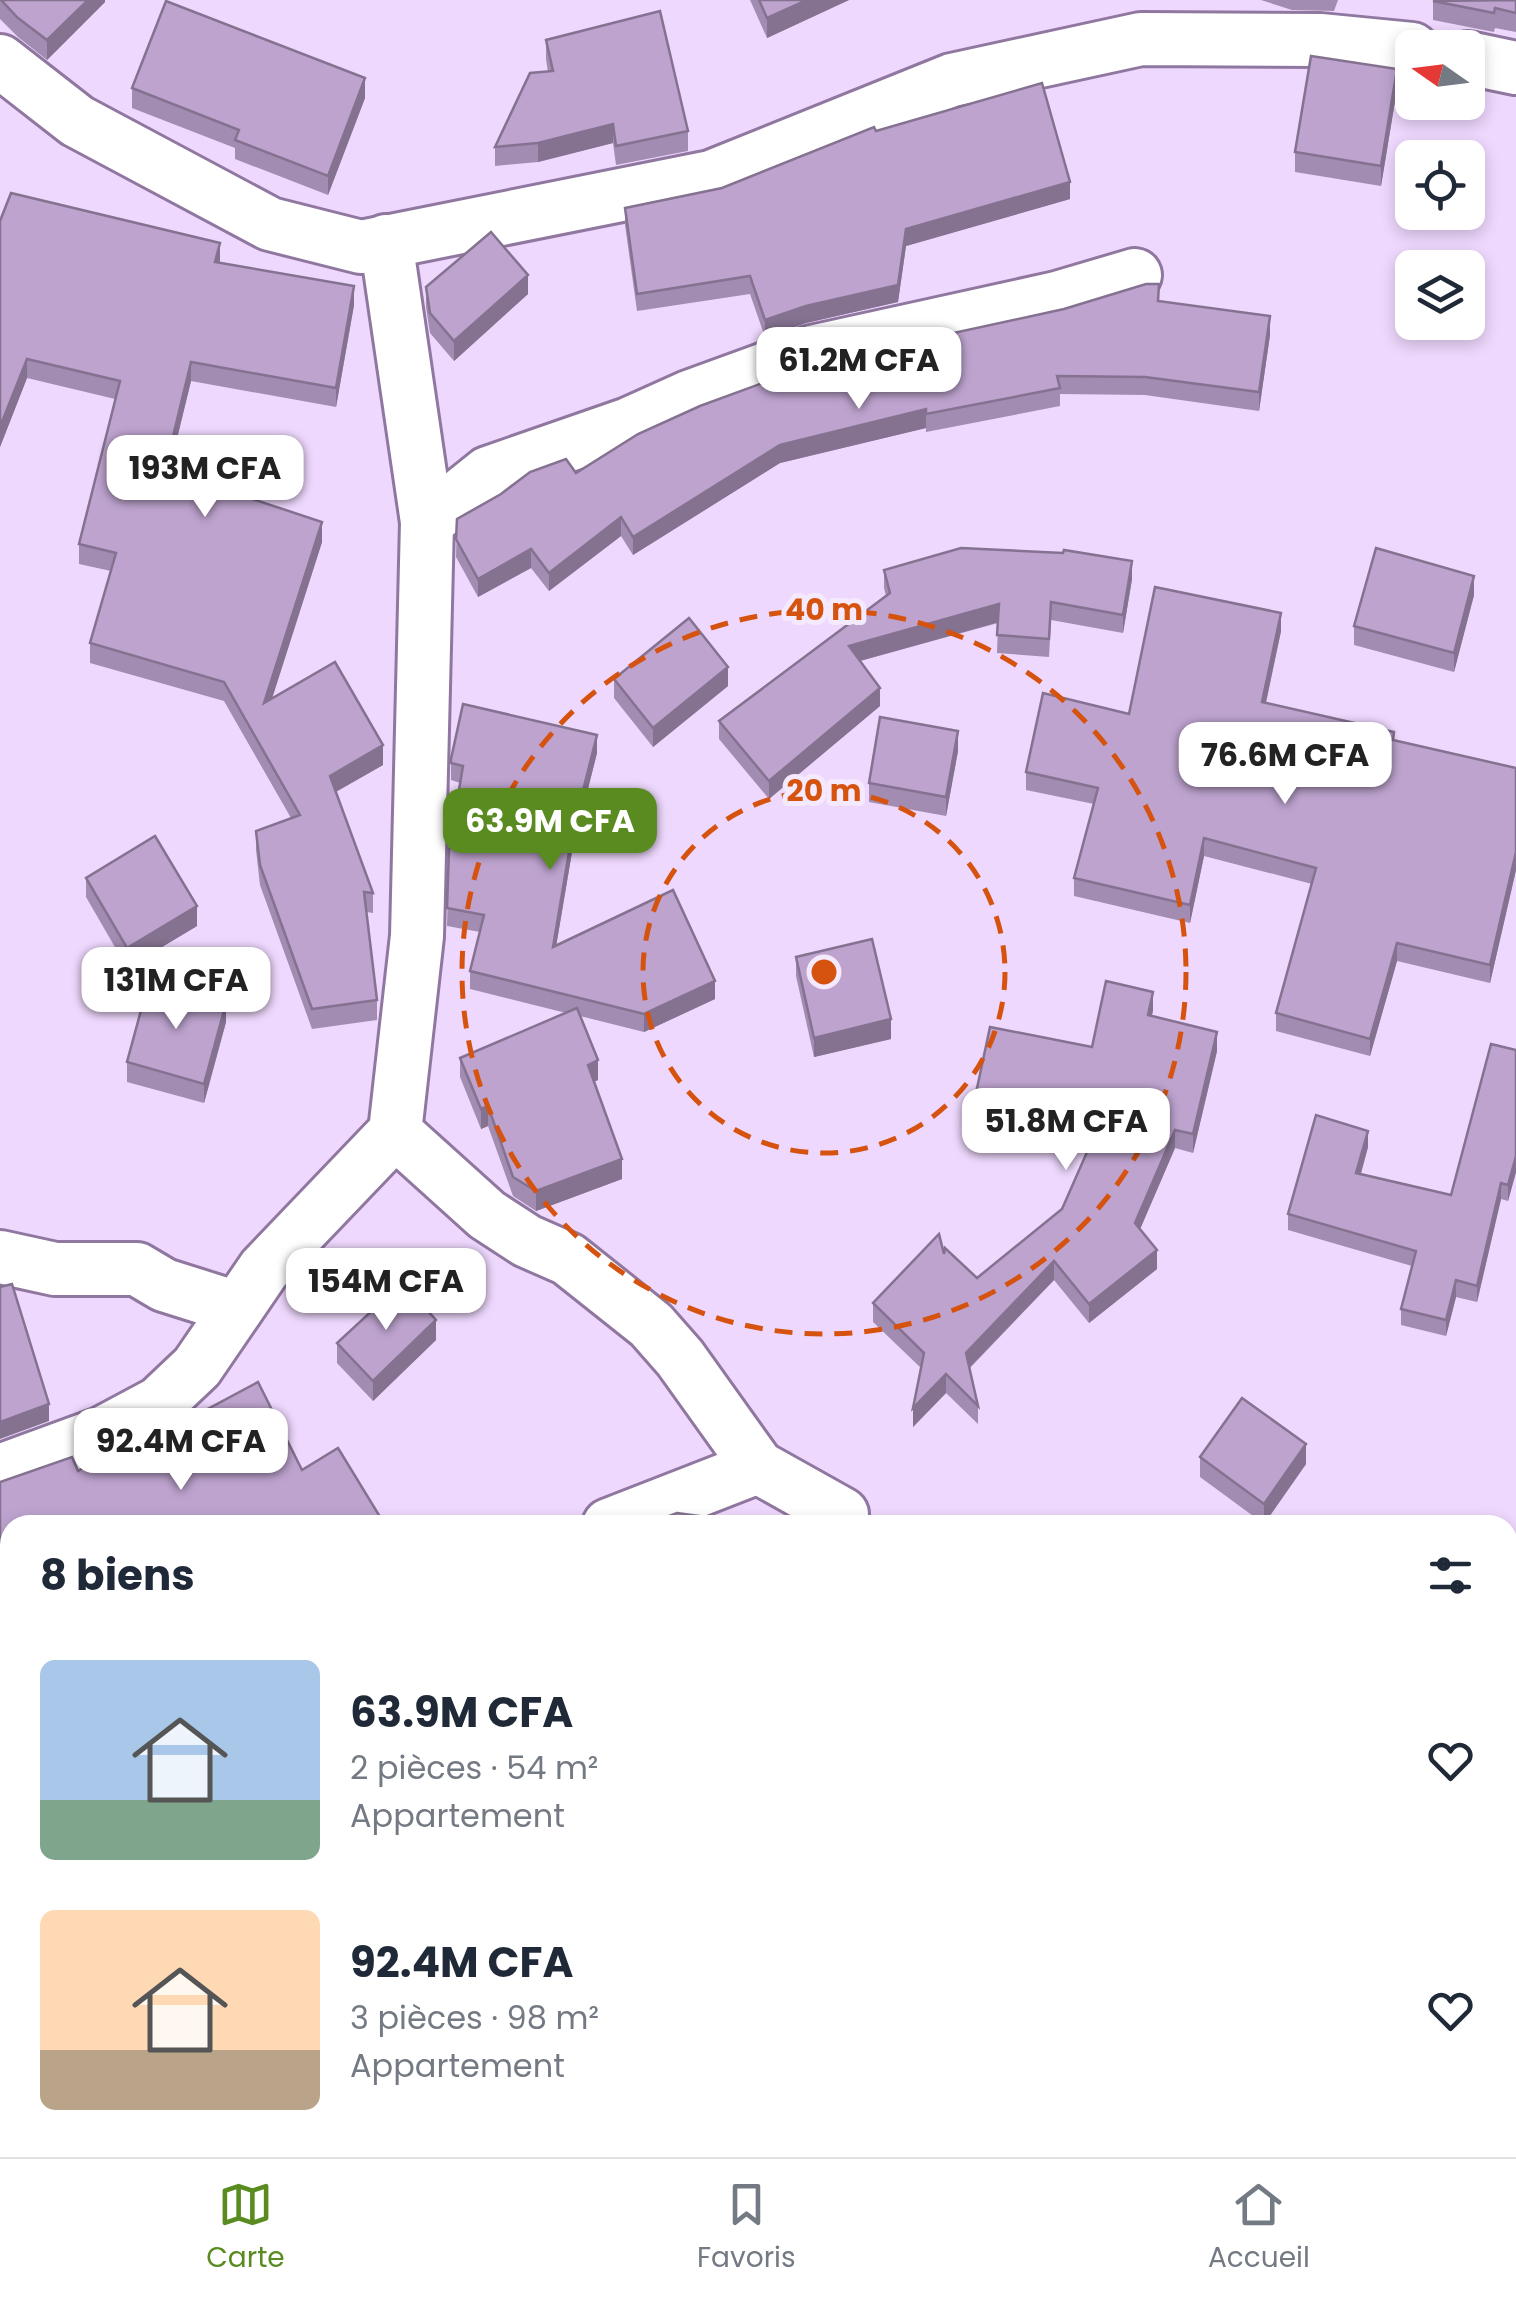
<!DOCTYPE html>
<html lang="fr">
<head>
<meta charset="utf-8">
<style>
	:root { --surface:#fff; --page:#f6f6f7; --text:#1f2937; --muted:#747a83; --line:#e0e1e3; --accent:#598b21 }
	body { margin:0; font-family:Poppins,sans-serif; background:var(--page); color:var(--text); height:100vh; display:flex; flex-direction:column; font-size:38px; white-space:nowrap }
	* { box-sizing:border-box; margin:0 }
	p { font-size:32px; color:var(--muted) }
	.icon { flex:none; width:55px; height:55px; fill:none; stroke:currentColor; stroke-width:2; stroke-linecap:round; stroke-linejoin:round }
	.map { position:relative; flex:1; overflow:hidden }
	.panel { position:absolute; left:0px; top:1515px; width:1518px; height:642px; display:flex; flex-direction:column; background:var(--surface); border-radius:30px 30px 0 0; box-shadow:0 5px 15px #0003 }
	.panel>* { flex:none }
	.needle { width:65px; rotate:284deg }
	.fabs { position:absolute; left:1395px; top:30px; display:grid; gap:20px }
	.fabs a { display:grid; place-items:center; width:90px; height:90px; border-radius:15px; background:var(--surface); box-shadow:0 5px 15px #0003; font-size:50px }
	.price { position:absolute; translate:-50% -85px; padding:0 22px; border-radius:20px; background:#fff; color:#222; font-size:32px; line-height:65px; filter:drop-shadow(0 2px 5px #0008) }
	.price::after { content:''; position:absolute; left:50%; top:60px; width:30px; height:22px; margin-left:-15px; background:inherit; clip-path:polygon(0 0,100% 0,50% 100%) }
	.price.selected { background:var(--accent); color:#fff }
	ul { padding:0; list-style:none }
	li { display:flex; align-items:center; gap:30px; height:250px; padding:0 40px }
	li span { display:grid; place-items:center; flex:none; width:280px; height:200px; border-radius:15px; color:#555 }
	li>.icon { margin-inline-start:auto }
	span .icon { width:120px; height:120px; fill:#fffc; stroke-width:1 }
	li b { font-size:42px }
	h2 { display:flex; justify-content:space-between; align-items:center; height:120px; padding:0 40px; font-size:42px }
	.dock { display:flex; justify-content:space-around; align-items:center; height:140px; border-top:2px solid var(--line); background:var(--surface); font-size:28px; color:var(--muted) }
	.dock a { display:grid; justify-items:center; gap:5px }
	.dock .selected { color:var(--accent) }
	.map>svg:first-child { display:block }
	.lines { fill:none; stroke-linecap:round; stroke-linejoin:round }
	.minor-casing { stroke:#9077a0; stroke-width:58 }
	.minor { stroke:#fff; stroke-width:52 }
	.wall { fill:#a38cb1 }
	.shaded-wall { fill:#847290 }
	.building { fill:#bda3ce; stroke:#847290; stroke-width:2.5 }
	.ring { fill:none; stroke:#d5530f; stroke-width:5; stroke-dasharray:18 12 }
	.centre { fill:#d5530f; stroke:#f5eafd; stroke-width:5 }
	.ring-label { font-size:30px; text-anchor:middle; font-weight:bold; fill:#d5530f; stroke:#f5eafd; stroke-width:10; stroke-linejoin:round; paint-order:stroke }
</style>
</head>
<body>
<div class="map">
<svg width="1516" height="2157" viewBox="0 0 1516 2157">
	<rect width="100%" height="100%" fill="#eed8fd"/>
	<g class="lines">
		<!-- minor casing -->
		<g class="minor-casing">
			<g id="minor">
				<path d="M1468 58 1516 68"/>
				<path d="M0 61 77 121 270 224 361 247 711 177 952 80 1141 39 1320 40 1412 49"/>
				<path d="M427 522 488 473 629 424 689 397 812 352 1057 298 1135 275"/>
				<path d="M395 1132 487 1215 527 1241 568 1259 651 1325 680 1358 758 1467 842 1514"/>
				<path d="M0 1257 55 1269H137L164 1285 237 1308"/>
				<path d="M0 1471 101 1434 159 1403 197 1367 264 1269 395 1132 417 936 427 522 386 241"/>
				<path d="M609 1525 758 1467"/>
				<path d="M1227 2148 1234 2157"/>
				<path d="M83 2157 90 2148"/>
				<path d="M348 2157 354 2148"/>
				<path d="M766 2157 767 2148"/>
			</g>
		</g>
		<!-- minor -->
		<use href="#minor" class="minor"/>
	</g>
	<!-- wall -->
	<g class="wall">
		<path d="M0 0H105V2L47 60 18 37 0 19Z"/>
		<path d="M750 0H849L767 38Z"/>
		<path d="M1261 0H1338L1334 11 1292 10Z"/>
		<path d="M1433 0H1516V32L1495 28 1494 32 1433 20Z"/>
		<path d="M546 40 688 131V151L616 165 613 143 538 162 495 166V147L548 72 546 59Z"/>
		<path d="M132 88 365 98 328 195 235 159V148L132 108Z"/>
		<path d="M1397 89 1381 186 1295 172V152Z"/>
		<path d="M876 131 1070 199 906 246 898 302 806 323 765 337 750 294 637 311 625 225V208L722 188Z"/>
		<path d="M0 221 220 263 354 305 336 407 191 381 172 458 217 488 322 542 272 699 383 765 336 792 373 893V913L367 912 377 1000V1020L312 1029 260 885 256 850V831L291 818 224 701 90 663V643L111 571 79 564V544L115 399 27 378 0 447Z"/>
		<path d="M426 287 528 294 454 361 430 333 426 307Z"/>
		<path d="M1159 301 1270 335 1259 411 1145 395 1060 394V406L926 432V428L780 463 633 555 621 536 549 591 531 568 478 597 456 557 457 519 576 473Z"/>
		<path d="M884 570 1132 579 1123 633 1051 620 1049 657 997 653 998 623 860 661 880 706 769 799 719 739V721L886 596 884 588Z"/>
		<path d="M1474 595 1454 672 1354 645V626Z"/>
		<path d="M1281 631 1266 703 1394 740 1516 768V870L1490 983 1397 961 1370 1056 1276 1031V1013L1312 884 1204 856 1190 923 1074 896V878L1094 804 1026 790V772Z"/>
		<path d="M614 679 728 686 653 747 614 698Z"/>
		<path d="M958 751 946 816 869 802V783Z"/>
		<path d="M597 753 572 852 556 946 715 999 644 1032 580 1016 598 1080 594 1082 622 1179 536 1211 513 1196 488 1126 481 1129 460 1077V1058L566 1013 470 989V971L480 932 447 926 449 850 460 783 451 780V759Z"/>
		<path d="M86 878 197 926 127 968 86 897Z"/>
		<path d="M796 957 891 1039 814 1057 796 976Z"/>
		<path d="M1153 1010 1152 1016 1217 1051 1193 1153 1175 1148 1140 1229 1157 1269 1089 1323 1054 1280 970 1368 978 1406V1424L946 1393 913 1427 921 1368 873 1322V1303L944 1254 977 1278 1062 1209 1095 1135 976 1112V1093L1092 1047Z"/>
		<path d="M226 1022 204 1103 127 1082V1062Z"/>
		<path d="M1516 1050V1172L1508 1201 1501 1199 1477 1302 1456 1297 1446 1336 1401 1325V1309L1412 1266 1288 1230V1214L1368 1147 1361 1174 1451 1195Z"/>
		<path d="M436 1340 373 1401 337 1363V1343Z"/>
		<path d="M144 1443 302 1470 385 1525H10V1803L4 1808 0 1803V1482L78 1471Z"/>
		<path d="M1200 1457 1306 1464 1264 1524 1200 1477Z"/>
		<path d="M1508 1926 1516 1931V2059L1508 2055Z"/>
		<path d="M166 2148H207L203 2157H189Z"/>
		<path d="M426 2148H505H503L506 2157H432Z"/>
	</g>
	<!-- shaded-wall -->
	<g class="shaded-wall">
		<path d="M88 0H105V2L47 60V40Z"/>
		<path d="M807 0H849L767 38V18Z"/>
		<path d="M1397 69V89L1381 186V166Z"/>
		<path d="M365 78V98L328 195V176Z"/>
		<path d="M613 124V143L538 162V143Z"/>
		<path d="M1070 182V199L906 246 898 302 806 323 765 337V320L906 229Z"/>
		<path d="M220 243V262L215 282V262Z"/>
		<path d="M528 275V294L454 361V341Z"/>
		<path d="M354 286V305L336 407V388Z"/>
		<path d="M1270 316V335L1259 411V392Z"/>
		<path d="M27 359V378L0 447V427Z"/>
		<path d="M191 362V381L168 476V457Z"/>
		<path d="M926 409V428L780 463 633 555V537L780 445Z"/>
		<path d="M621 517V536L549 591V573Z"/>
		<path d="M322 522V542L264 723V703Z"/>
		<path d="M531 549V568L478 597V579Z"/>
		<path d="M1132 561V579L1123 633V615Z"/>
		<path d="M1474 576V595L1454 672V653Z"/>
		<path d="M999 604V622L849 664V646Z"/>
		<path d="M1281 613V631L1262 720V702Z"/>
		<path d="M728 667V686L653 747V728Z"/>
		<path d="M880 688V706L769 799V781Z"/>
		<path d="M958 731V751L946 816V797Z"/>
		<path d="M597 735V753L572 852 553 965V947L572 834Z"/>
		<path d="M383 745V765L330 795V776Z"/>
		<path d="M1204 838V856L1190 923V905Z"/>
		<path d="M1516 852V870L1490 983V965Z"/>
		<path d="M197 906V926L127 968V948Z"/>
		<path d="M1397 943V961L1370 1056V1039Z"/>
		<path d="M715 981V999L644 1032V1014Z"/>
		<path d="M1153 992V1010L1148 1034V1015Z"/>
		<path d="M226 1003V1022L204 1103V1084Z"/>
		<path d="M891 1019V1039L814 1057V1038Z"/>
		<path d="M1217 1032V1051L1193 1153V1134Z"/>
		<path d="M598 1060V1080L588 1084V1065Z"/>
		<path d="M488 1106V1126L481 1129V1109Z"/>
		<path d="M1175 1130V1148L1135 1241V1223Z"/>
		<path d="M1368 1131V1147L1356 1190V1173Z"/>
		<path d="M1516 1156V1172L1508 1201V1185Z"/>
		<path d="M622 1159V1179L536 1211V1191Z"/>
		<path d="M1501 1183V1199L1477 1302V1286Z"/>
		<path d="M1157 1250V1269L1089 1323V1304Z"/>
		<path d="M1054 1261V1280L966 1371V1353Z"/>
		<path d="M1456 1280V1297L1446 1336V1320Z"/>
		<path d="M436 1320V1340L373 1401V1381Z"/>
		<path d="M946 1374V1393L913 1427V1408Z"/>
		<path d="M49 1404V1421L0 1439V1422Z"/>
		<path d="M1306 1444V1464L1264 1524V1504Z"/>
		<path d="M10 1783V1803L4 1808V1788Z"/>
		<path d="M202 2148H207L203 2157H202Z"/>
		<path d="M1041 2148H1067L1044 2157H1041Z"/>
	</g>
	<!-- building -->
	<g class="building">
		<path d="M1 0H88L47 40 18 18Z"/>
		<path d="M759 0H807L767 18Z"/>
		<path d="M1516 0V13L1495 8 1494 13 1433 1Z"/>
		<path d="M166 1 365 78 328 176 235 140 239 130 132 88Z"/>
		<path d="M660 11 688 131 616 146 613 124 538 143 495 147 530 73 553 71 546 40Z"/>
		<path d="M1311 56 1397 69 1381 166 1295 152Z"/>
		<path d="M1042 83 1070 182 906 229 898 285 806 306 765 320 750 276 637 294 625 208 722 188 874 127 876 131Z"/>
		<path d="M11 193 220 243 215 262 354 286 336 388 191 362 168 457 217 468 213 486 322 522 264 703 335 662 383 745 330 776 373 893 364 892 377 1000 312 1009 260 865 256 831 300 815 224 682 90 643 116 553 79 544 120 381 27 359 0 427V221Z"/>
		<path d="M491 232 528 275 454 341 430 313 426 287Z"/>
		<path d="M1146 284H1159L1158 301 1270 316 1259 392 1145 377 1057 376 1060 388 926 414V409L780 445 633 537 621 517 549 573 531 549 478 579 456 539 457 519 501 494 530 472 566 459 576 473 638 434 700 406 820 362 1064 309Z"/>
		<path d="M961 548 1063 553 1064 550 1132 561 1123 615 1051 602 1049 639 997 635 999 604 849 646 880 688 769 781 719 721 890 593 884 570Z"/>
		<path d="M1376 548 1474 576 1454 653 1354 626Z"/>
		<path d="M1155 587 1281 613 1262 702 1394 732 1393 740 1516 768V852L1490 965 1397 943 1370 1039 1276 1013 1316 868 1204 838 1190 905 1074 878 1098 788 1026 772 1043 693 1129 714Z"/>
		<path d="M689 618 728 667 653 728 614 679Z"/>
		<path d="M463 704 597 735 572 834 553 947 673 890 715 981 644 1014 470 971 484 915 447 908 449 850 463 766 451 763V759Z"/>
		<path d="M880 717 958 731 946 797 869 783Z"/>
		<path d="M155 836 197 906 127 948 86 878Z"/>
		<path d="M872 939 891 1019 814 1038 796 957Z"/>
		<path d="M149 981 226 1003 204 1084 127 1062Z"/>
		<path d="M1106 981 1153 992 1148 1015 1217 1032 1193 1134 1175 1130 1135 1223 1157 1250 1089 1304 1054 1261 966 1353 978 1406 946 1374 913 1408 924 1353 873 1303 939 1234 944 1254 945 1248 977 1278 1062 1209 1102 1118 976 1093 990 1027 1092 1047Z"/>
		<path d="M577 1008 598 1060 588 1065 622 1159 536 1191 513 1177 488 1106 481 1109 460 1058Z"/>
		<path d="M1491 1044 1516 1050V1156L1508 1185 1501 1183 1477 1286 1456 1280 1446 1320 1401 1309 1416 1251 1288 1214 1316 1115 1368 1131 1356 1173 1451 1195Z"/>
		<path d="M12 1284 49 1404 0 1422V1287Z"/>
		<path d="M389 1295 414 1296 436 1320 373 1381 337 1343Z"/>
		<path d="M258 1382 302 1470 338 1448 385 1525H10V1783L4 1788 0 1784V1482L72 1457 78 1471 139 1434 144 1443Z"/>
		<path d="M1242 1398 1306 1444 1264 1504 1200 1457Z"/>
		<path d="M677 1513 707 1517 706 1525H645Z"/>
		<path d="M1508 1926 1516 1931V2040L1508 2036Z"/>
		<path d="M436 2148H502L506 2157H441Z"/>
	</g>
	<!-- distance rings -->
	<g class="ring">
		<circle cx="824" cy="972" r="181"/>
		<circle cx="824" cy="972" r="362"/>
	</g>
	<circle cx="824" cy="972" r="15" class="centre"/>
	<g class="ring-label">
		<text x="824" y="620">40 m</text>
		<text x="824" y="801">20 m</text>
	</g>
</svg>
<div class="fabs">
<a><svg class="needle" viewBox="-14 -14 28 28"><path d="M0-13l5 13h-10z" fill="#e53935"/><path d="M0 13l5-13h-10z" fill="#747a83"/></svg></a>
<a><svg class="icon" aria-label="locate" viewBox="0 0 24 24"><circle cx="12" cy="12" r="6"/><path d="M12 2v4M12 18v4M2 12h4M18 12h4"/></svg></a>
<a><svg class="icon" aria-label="layers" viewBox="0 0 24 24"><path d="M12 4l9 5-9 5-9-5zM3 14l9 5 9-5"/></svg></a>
</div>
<b class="price" style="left:859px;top:412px">61.2M CFA</b>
<b class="price" style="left:205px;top:520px">193M CFA</b>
<b class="price" style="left:1285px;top:807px">76.6M CFA</b>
<b class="price selected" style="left:550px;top:873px">63.9M CFA</b>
<b class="price" style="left:176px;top:1032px">131M CFA</b>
<b class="price" style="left:1066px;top:1173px">51.8M CFA</b>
<b class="price" style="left:386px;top:1333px">154M CFA</b>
<b class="price" style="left:181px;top:1493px">92.4M CFA</b>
<section class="panel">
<h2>8 biens<svg class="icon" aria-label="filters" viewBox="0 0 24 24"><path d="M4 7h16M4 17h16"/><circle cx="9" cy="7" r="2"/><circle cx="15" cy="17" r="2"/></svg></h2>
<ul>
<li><span style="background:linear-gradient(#a9c7e8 70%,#7fa58c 0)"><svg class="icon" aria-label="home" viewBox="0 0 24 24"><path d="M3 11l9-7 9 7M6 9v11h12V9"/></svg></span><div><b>63.9M CFA</b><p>2 pièces · 54 m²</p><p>Appartement</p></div><svg class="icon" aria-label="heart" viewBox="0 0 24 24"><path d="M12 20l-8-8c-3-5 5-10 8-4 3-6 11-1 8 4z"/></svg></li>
<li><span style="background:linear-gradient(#ffd9b3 70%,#b9a48a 0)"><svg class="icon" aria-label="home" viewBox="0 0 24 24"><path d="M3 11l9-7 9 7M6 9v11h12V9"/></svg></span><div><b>92.4M CFA</b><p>3 pièces · 98 m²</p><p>Appartement</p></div><svg class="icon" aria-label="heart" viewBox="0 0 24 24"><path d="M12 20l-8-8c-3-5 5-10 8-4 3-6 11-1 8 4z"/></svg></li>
</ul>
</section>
</div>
<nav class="dock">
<a class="selected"><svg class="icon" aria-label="map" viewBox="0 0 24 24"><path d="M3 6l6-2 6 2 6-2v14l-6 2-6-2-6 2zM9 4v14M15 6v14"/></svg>Carte</a>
<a><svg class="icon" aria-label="saved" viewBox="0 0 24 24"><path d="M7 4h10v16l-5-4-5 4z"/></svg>Favoris</a>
<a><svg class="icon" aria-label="home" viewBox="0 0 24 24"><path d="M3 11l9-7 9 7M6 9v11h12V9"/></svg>Accueil</a>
</nav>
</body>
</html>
